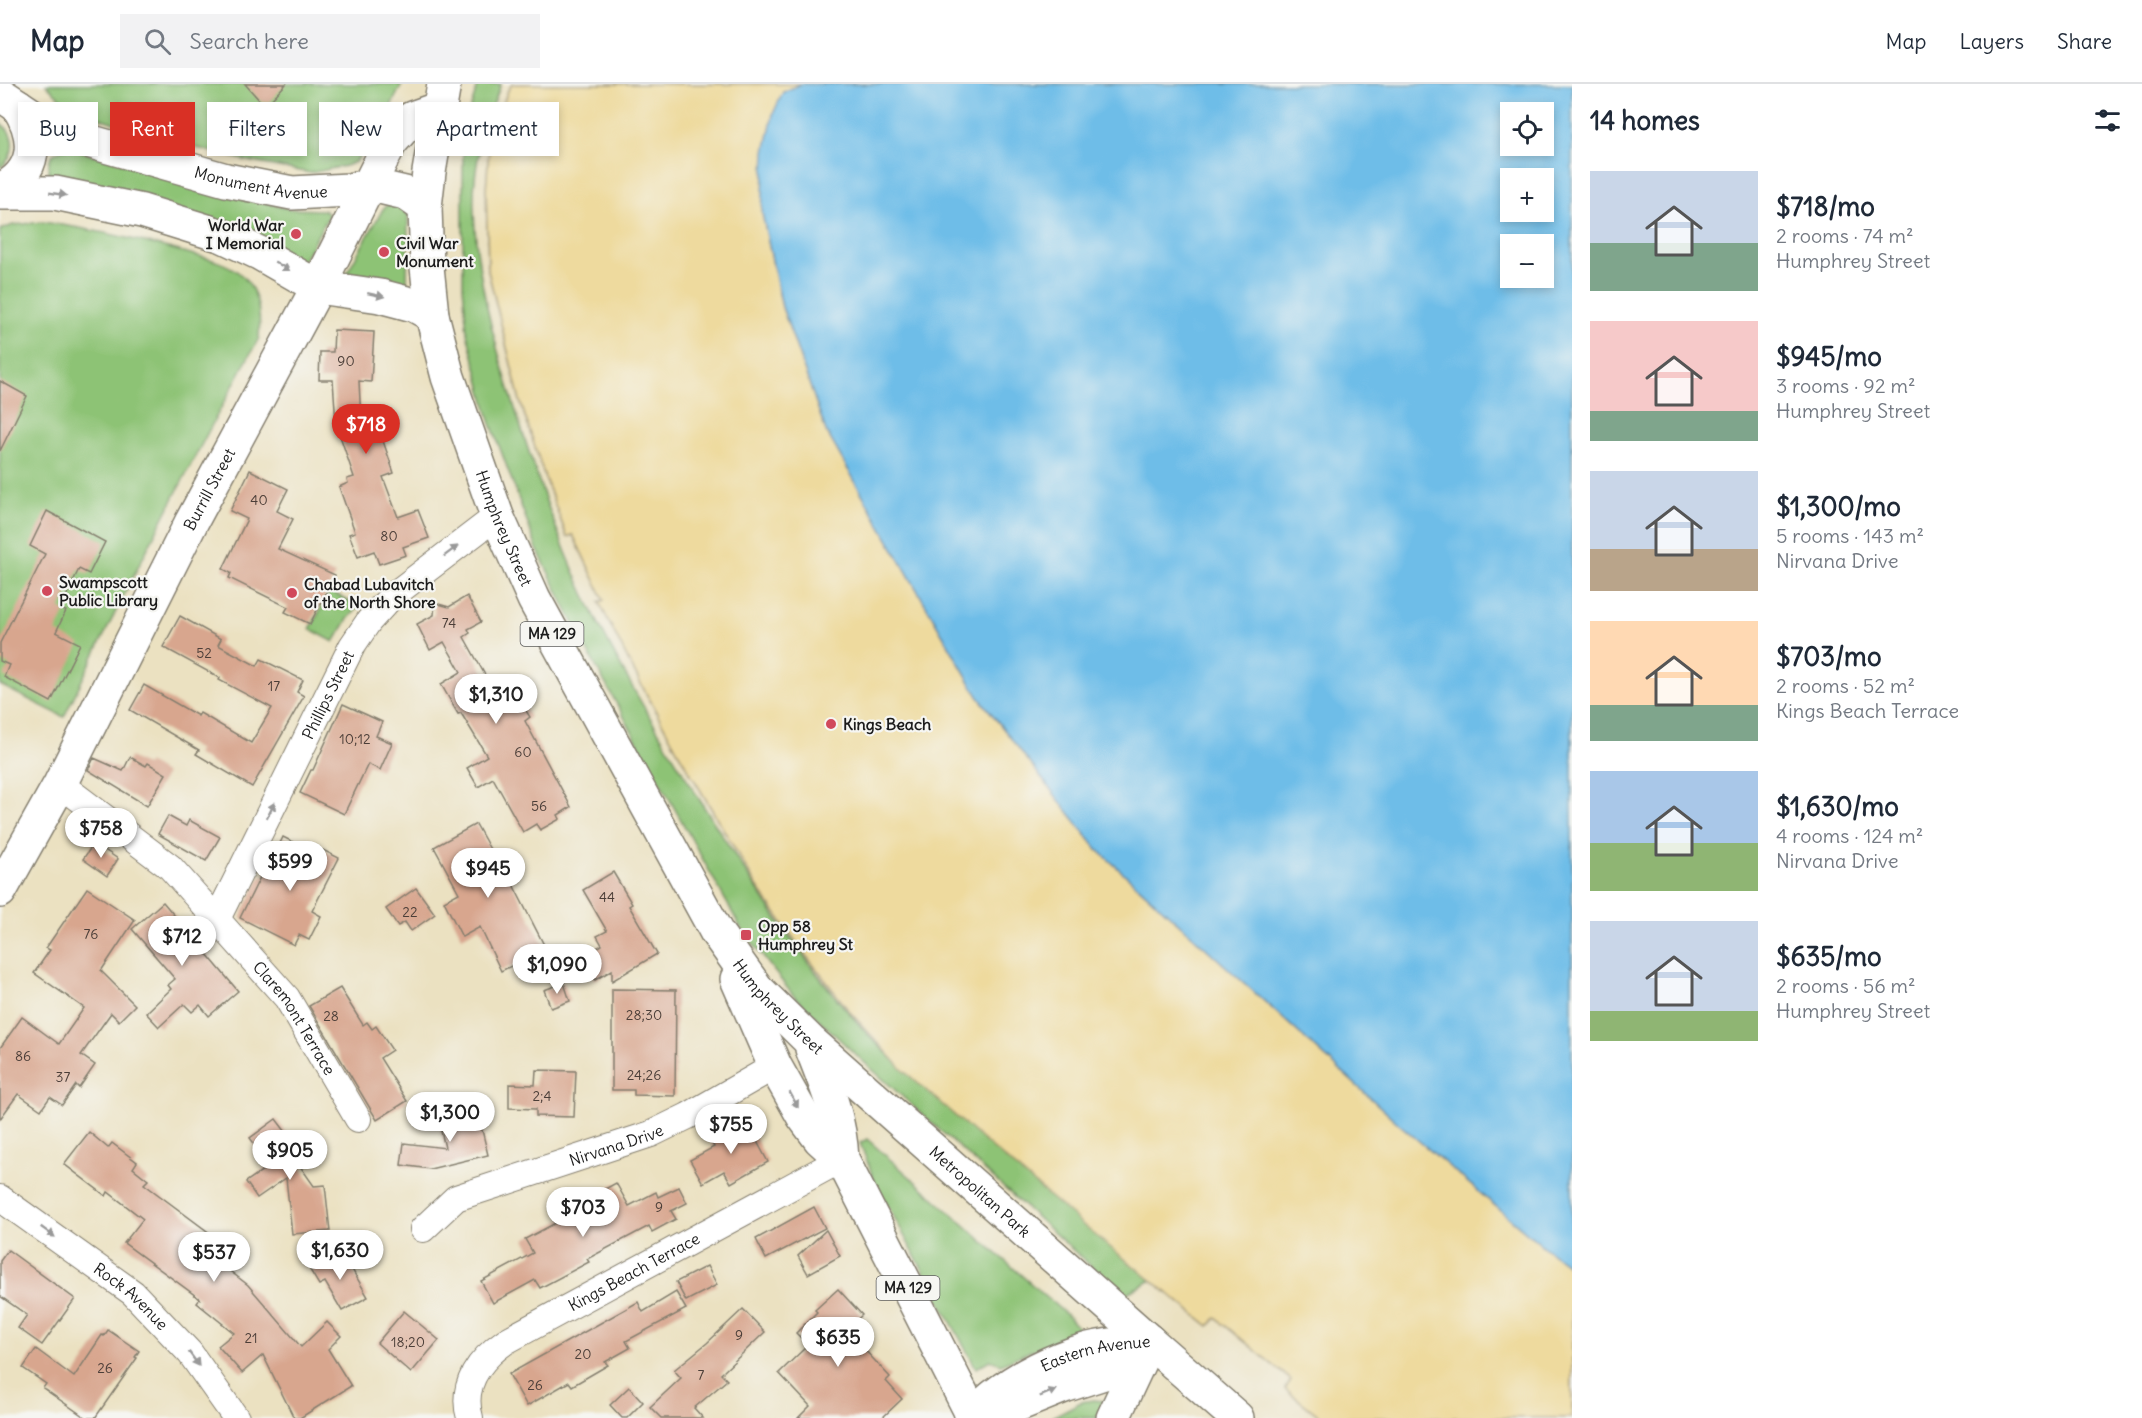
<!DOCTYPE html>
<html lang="en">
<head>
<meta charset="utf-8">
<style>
	:root { --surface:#fff; --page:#f2f2f3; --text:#1f2937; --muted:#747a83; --line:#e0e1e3; --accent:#d93025 }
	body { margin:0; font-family:Delius,sans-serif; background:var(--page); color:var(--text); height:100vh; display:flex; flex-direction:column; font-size:22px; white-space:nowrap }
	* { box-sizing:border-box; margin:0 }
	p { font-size:20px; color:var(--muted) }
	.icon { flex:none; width:33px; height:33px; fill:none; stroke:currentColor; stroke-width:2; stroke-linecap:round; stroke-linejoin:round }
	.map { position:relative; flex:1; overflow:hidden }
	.sheet { display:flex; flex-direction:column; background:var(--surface); width:570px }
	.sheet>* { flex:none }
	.banner { position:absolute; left:18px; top:18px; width:570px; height:54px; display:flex; gap:12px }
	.fabs { position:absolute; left:1500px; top:18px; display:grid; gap:12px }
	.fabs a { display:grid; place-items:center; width:54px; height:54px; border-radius:0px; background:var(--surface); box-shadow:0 3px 9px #0003; font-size:30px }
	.price { position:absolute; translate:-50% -51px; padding:0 14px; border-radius:21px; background:#fff; color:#222; font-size:20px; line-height:39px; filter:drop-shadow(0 2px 3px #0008) }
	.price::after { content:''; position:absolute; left:50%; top:36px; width:18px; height:14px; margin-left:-9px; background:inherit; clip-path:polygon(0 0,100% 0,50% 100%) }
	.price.active { background:var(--accent); color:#fff }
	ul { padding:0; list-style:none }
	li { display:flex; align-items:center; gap:18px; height:150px; padding:0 18px }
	li span { display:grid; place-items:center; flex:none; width:168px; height:120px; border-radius:0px; color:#555 }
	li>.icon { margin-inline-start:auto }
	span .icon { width:72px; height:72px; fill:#fffc; stroke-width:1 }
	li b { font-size:26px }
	h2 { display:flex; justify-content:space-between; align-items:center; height:72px; padding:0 18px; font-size:26px }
	.pill { padding:0 21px; border-radius:0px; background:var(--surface); box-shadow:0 3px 9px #0003; font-size:21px; line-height:54px }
	.pill.active { background:var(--accent); color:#fff }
	header { display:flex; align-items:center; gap:36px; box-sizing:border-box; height:84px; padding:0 30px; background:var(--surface); border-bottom:2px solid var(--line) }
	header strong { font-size:28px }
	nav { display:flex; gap:33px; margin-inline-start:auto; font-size:21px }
	.search { width:420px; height:54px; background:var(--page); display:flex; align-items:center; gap:15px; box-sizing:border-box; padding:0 21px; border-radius:0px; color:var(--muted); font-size:22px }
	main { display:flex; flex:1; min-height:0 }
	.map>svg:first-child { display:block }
	.green { fill:#8dc375; stroke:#547048; stroke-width:1.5 }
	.sand { fill:#eeda9e; stroke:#857b5d; stroke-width:1.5 }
	.water { fill:#6ebde8; stroke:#456c82; stroke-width:1.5; fill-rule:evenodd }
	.building { fill:#d8a68e }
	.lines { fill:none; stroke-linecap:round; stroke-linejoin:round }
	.street-casing { stroke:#847e6e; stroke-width:28 }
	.secondary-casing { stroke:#847e6e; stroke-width:36 }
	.primary-casing { stroke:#847e6e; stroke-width:36 }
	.highway-casing { stroke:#847e6e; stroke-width:36 }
	.street { stroke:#fff; stroke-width:26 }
	.secondary { stroke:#fff; stroke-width:33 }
	.primary { stroke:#fff; stroke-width:33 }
	.highway { stroke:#fff; stroke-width:33 }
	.oneway { fill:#999 }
	.poi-dot { fill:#d1495b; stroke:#f6f6f2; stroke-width:2 }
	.labels { text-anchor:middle; stroke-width:4.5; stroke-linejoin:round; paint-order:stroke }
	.number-label { font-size:14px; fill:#4b3e38 }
	.shield { fill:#f6f6f2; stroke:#5d5d5c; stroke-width:1.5 }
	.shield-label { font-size:15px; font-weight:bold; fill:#1c1c1c }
	.street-label { font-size:16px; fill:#1c1c1c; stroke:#f6f6f2 }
	.poi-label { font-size:16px; font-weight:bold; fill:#1c1c1c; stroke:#f6f6f2; text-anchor:start }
</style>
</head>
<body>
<header>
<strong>Map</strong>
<div class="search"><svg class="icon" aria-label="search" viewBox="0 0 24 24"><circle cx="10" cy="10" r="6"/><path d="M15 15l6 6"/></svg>Search here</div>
<nav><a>Map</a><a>Layers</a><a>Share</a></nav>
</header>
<main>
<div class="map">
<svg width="1572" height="1334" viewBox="0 0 1572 1334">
	<rect width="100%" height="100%" fill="#f6f6f2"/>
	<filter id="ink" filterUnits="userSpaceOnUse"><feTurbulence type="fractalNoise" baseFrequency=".0167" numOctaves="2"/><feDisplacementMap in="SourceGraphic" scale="12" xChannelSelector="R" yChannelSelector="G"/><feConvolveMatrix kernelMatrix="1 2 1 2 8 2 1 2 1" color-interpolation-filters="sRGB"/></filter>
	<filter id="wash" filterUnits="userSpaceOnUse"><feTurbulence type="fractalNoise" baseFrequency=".008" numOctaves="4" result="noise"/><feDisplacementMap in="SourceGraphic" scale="24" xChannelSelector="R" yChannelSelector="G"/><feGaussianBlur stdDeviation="1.35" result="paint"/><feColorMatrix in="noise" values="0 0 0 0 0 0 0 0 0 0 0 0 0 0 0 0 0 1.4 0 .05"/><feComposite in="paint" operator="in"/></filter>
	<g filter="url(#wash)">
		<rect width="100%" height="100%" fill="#ebe1c1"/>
		<!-- green -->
		<g class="green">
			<path d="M46 0H402L374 56 355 78 345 82 310 89 248 77 162 55 85 29 66 20Z"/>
			<path d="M478 0H501C485 41 472 81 474 126 476 190 493 254 512 315 530 373 549 430 573 485 608 566 655 643 701 718 751 797 801 877 864 946 886 971 912 992 937 1015 1007 1077 1079 1136 1152 1196L1123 1211 855 970 792 910 742 846 584 561 537 465 490 337 467 249 463 202V66L468 32Z"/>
			<path d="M0 39C17 50 16 72 0 84Z"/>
			<path d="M68 64 289 125 325 126 329 131 301 181 50 93C46 75 50 68 68 64Z"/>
			<path d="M396 118 408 130 407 208 345 192 383 125 388 120Z"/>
			<path d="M43 138C92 145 139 156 187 169 204 174 223 177 238 188 259 204 261 230 259 254 190 379 126 505 64 633L0 601V146L13 141Z"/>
			<path d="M330 507 359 523 348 535 334 558 310 545Z"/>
			<path d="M867 1055 1070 1234 1078 1243 1077 1247 1001 1280 990 1276 976 1284 875 1098 860 1059Z"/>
			<path d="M1093 1316 1104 1317 1097 1334H1050L1081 1318Z"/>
		</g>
		<!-- sand -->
		<path class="sand" d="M512 0H801L783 8 762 129 782 223 826 347 978 612 1097 765 1399 1040 1545 1164 1572 1184V1334H1322L1285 1305 1291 1296 1216 1234 1209 1242 1096 1152 985 1058 903 986 850 928 804 869 756 801 678 668 629 578 599 518 604 516 573 451 567 453 545 394 520 317 488 187 486 105 489 65 507 8Z"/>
		<!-- water -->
		<path class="water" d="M801 0H1572V1184L1545 1164 1399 1040 1097 765 978 612 826 347 782 223 762 129 765 68 773 30 783 8ZM1510 28H1544V62H1510ZM1510 94H1544V128H1510ZM1510 160H1544V194H1510Z"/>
		<g id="blocks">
			<!-- building -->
			<g class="building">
				<path d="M245 0H286L269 18H261Z"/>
				<path d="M334 246 374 248 371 298 359 297 362 358 381 351 394 389 383 393 398 433 418 426 429 454 403 463 406 471 379 480 374 467 358 473 349 450 355 448 339 403 348 399 347 395 354 393 336 340 333 296H319L320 268H333Z"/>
				<path d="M0 297 27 312 0 367Z"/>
				<path d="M250 386 288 405 277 427 293 435 278 465 335 491 310 540 285 528 288 523 229 494 231 489 223 485 247 435 230 427Z"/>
				<path d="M47 427 105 458 89 490 79 485 60 525 66 527 56 548 80 560 51 618 4 593 9 581 0 577V559L45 470 30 462Z"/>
				<path d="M467 512 481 538 468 545 470 549 464 553 500 618 515 609 530 633 525 637 571 723 558 731 560 735 540 746 536 740 523 748 493 694 478 703 467 684 487 672 461 629 458 630 441 600 461 588 444 558 430 566 417 540 434 531 435 519 449 523Z"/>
				<path d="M180 532 221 555 218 561 257 582 261 575 303 596 297 608 304 612 252 703 196 670 199 666 130 626 144 601 198 632 200 629 251 659 272 624 219 596 220 594 163 563Z"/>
				<path d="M343 620 382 638 376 652 392 659 380 686 368 680 344 730 300 709 311 686H313Z"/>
				<path d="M130 673 146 682 148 679 166 690 147 722 88 686 94 674 123 687Z"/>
				<path d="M168 732 186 742 189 736 220 753 206 777 158 750Z"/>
				<path d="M476 740 502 787 505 785 546 865 501 887 480 843 462 853 444 817 459 809 434 763Z"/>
				<path d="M283 753 321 772 323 766 339 774 312 827 321 832 309 856 299 851 294 861 240 834 261 791 264 793Z"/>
				<path d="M94 759 118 775 107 792 83 775Z"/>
				<path d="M613 788 632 820 629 822 657 870 612 897V886L595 896 581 873 602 861 597 852 607 847 583 806Z"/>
				<path d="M87 804 135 836 101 887 135 921 119 937 111 929 81 971 95 981 79 1004 76 1001 62 1021 50 1013 41 1026 18 1010 0 1035V964L22 933 59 960 84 924 34 889 50 866 46 864Z"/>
				<path d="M416 804 435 830 411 847 405 838 398 842 386 825Z"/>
				<path d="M163 818 238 907 209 932 200 921 192 928 184 920 159 943 146 929 171 905 168 901 175 895 132 845Z"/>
				<path d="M564 899 570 917 551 924 544 906Z"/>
				<path d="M340 904 363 941 367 938 372 945 376 942 392 966 380 974 407 1017 377 1036 309 922Z"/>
				<path d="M612 905 676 906 675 1012 634 1011V1006H612Z"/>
				<path d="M536 986 576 987 574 1033 536 1032V1025L509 1024V1000L535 1001Z"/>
				<path d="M477 1025 488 1071 430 1085 401 1081 404 1059 445 1064 438 1034Z"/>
				<path d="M276 1035 295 1060 288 1065 314 1102 325 1101 330 1147 292 1150 286 1094 257 1114 246 1098 270 1081 250 1054Z"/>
				<path d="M746 1037 768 1078 731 1099 724 1087 703 1099 690 1076 714 1063 710 1056Z"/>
				<path d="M89 1048 108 1064 112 1059 137 1078 133 1084 148 1096 144 1100 211 1150 203 1162 215 1171 213 1174 248 1201 301 1263 327 1238 341 1252 328 1265 351 1302 300 1334H294L263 1271 242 1289 218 1262 234 1249 197 1219 200 1215 124 1159 143 1135 108 1108 106 1112 64 1080Z"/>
				<path d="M616 1099 629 1122 656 1108 658 1113 679 1103 687 1119 671 1127 676 1135 652 1148 649 1142 587 1175 589 1178 540 1204 535 1196 493 1219 481 1197 533 1169 525 1155 573 1130 570 1124Z"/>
				<path d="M814 1123 825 1144 766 1175 756 1155Z"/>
				<path d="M826 1146 840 1172 808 1190 798 1172Z"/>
				<path d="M8 1166 75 1215 42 1261 18 1244 27 1231 0 1212V1177Z"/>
				<path d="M342 1168 368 1213 342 1227 325 1198 319 1201 310 1186Z"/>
				<path d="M707 1182 717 1201 686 1217 676 1198Z"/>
				<path d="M838 1205 862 1231 847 1245 849 1249 890 1293 886 1297 902 1315 882 1334H798L810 1322 779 1289 808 1261 796 1249 817 1228 815 1226Z"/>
				<path d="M676 1208 686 1225 626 1257 630 1264 605 1278 608 1281 572 1302 569 1298 527 1322 509 1290 638 1218 643 1228Z"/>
				<path d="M743 1225 765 1248 721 1290 727 1296 694 1324 703 1334H661L650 1323 681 1294 674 1286 707 1259Z"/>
				<path d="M404 1227 439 1256 411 1289 377 1259Z"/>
				<path d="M108 1246 139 1267 135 1273 137 1274 95 1334H86L43 1304 46 1300 23 1284 36 1265 74 1293 102 1251 104 1252Z"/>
				<path d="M629 1303 643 1318 627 1334H622L610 1321Z"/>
			</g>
		</g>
	</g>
	<g filter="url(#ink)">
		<use href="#blocks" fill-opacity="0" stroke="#847e6e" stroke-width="1.5"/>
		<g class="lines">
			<!-- street casing -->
			<g class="street-casing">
				<g id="street">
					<path id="s1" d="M60 700 170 783 287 914 358 1035"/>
					<path id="s2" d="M217 835 352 562 369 537 391 513 497 432"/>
					<path id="s3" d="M0 1114 133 1209 190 1269 236 1334"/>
					<path id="s4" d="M423 1145 456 1114 651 1050 688 1032 775 982"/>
					<path id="s5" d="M470 1334C460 1300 480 1275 506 1257L842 1075"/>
				</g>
			</g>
			<!-- secondary casing -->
			<g class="secondary-casing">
				<g id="secondary">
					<path id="s6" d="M0 10 39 36 74 53 226 96 292 109 349 106 371 101 405 109 425 123"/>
					<path d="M0 106C38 88 38 54 18 22"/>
					<path d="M0 109H55L142 127 223 152 259 169 318 203 380 212 414 221 432 231"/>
					<path id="s7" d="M0 807 60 700 192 437 318 203 390 59 412 34 440 24"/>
				</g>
			</g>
			<!-- primary casing -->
			<g class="primary-casing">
				<g id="primary">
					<path id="s8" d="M444 0 429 88 425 123 427 183 432 231 448 293 497 432 534 515 717 849 757 905 810 957 1149 1257 1113 1334"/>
					<path d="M737 895 775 982 803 1032 820 1055 842 1075"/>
					<path d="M812 965C827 1003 840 1034 842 1075L974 1334"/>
				</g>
			</g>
			<!-- highway casing -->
			<g class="highway-casing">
				<g id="highway">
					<path d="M1149 1257 1237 1334"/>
					<path d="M984 1331 995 1330 1064 1302 1104 1289 1123 1278 1148 1257"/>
					<path id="s9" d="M971 1334C979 1327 986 1318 994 1312 1020 1292 1054 1275 1085 1266 1106 1260 1127 1259 1149 1257"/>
				</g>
			</g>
			<!-- street -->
			<use href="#street" class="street"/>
			<!-- secondary -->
			<use href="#secondary" class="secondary"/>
			<!-- primary -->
			<use href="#primary" class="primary"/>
			<!-- highway -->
			<use href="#highway" class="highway"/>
		</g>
		<!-- one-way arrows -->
		<defs><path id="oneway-solid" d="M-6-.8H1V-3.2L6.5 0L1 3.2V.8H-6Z" transform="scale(1.5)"/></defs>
		<g class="oneway">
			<use href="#oneway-solid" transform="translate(58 110) rotate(9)"/>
			<use href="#oneway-solid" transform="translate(282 182) rotate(30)"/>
			<use href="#oneway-solid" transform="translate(376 211) rotate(12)"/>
			<use href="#oneway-solid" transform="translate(451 467) rotate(-37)"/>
			<use href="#oneway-solid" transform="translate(271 726) rotate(-64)"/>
			<use href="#oneway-solid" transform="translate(794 1016) rotate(61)"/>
			<use href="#oneway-solid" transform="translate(48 1148) rotate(36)"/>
			<use href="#oneway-solid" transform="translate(194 1275) rotate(54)"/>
			<use href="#oneway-solid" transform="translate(1048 1309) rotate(-23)"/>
		</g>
	</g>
	<!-- markers -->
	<g class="poi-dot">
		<circle cx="296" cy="150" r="6"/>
		<circle cx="384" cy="168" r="6"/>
		<circle cx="47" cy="507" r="6"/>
		<circle cx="292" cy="509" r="6"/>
		<circle cx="831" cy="640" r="6"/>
		<rect x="740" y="845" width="12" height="12" rx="3"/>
	</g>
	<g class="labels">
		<!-- number labels -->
		<g class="number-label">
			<text x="346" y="282">90</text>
			<text x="259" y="421">40</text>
			<text x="389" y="457">80</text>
			<text x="449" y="544">74</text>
			<text x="204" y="574">52</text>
			<text x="274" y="607">17</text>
			<text x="355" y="660">10;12</text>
			<text x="523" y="673">60</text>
			<text x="539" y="727">56</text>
			<text x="607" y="818">44</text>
			<text x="410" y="833">22</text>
			<text x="91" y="855">76</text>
			<text x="644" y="936">28;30</text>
			<text x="331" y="937">28</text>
			<text x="23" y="977">86</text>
			<text x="644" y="996">24;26</text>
			<text x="63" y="998">37</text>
			<text x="542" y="1017">2;4</text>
			<text x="659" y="1128">9</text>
			<text x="739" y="1256">9</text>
			<text x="251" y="1259">21</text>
			<text x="408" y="1263">18;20</text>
			<text x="583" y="1275">20</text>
			<text x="105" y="1289">26</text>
			<text x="701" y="1296">7</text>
			<text x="535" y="1306">26</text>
		</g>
		<!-- shield labels -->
		<g class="shield">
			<rect x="520.5" y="538" width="63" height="24" rx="4.5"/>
			<rect x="876.5" y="1192" width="63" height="24" rx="4.5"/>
		</g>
		<g class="shield-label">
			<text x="552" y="555">MA 129</text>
			<text x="908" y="1209">MA 129</text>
		</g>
		<!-- street labels -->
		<g class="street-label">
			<text dy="6" stroke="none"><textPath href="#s6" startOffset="279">Monument Avenue</textPath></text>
			<text dy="6" stroke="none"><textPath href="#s7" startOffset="453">Burrill Street</textPath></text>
			<text dy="6" stroke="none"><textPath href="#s8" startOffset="458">Humphrey Street</textPath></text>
			<text dy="6" stroke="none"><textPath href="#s2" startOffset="250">Phillips Street</textPath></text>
			<text dy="6" stroke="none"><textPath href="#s8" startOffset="1012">Humphrey Street</textPath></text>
			<text dy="6" stroke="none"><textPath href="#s1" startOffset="334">Claremont Terrace</textPath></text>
			<text dy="6" stroke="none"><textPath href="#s4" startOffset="214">Nirvana Drive</textPath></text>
			<text dy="6" stroke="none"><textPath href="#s8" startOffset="1286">Metropolitan Park</textPath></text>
			<text dy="6" stroke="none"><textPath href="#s5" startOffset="237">Kings Beach Terrace</textPath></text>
			<text dy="6" stroke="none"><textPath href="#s3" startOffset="164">Rock Avenue</textPath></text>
			<text dy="6" stroke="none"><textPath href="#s9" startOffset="144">Eastern Avenue</textPath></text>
		</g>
		<!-- poi labels -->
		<g class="poi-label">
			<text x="284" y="147" text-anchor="end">World War<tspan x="284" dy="18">I Memorial</tspan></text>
			<text x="396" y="165">Civil War<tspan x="396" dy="18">Monument</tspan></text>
			<text x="59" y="504">Swampscott<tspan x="59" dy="18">Public Library</tspan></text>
			<text x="304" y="506">Chabad Lubavitch<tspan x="304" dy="18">of the North Shore</tspan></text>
			<text x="843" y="646">Kings Beach</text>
			<text x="758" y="848">Opp 58<tspan x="758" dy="18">Humphrey St</tspan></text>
		</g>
	</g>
</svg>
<div class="fabs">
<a><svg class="icon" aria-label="locate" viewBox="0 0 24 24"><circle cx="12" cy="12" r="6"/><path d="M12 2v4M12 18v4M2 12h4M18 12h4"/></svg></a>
<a>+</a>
<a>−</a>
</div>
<b class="price active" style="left:366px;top:371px">$718</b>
<b class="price" style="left:496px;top:641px">$1,310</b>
<b class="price" style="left:101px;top:775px">$758</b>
<b class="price" style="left:290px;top:808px">$599</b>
<b class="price" style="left:488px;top:815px">$945</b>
<b class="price" style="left:182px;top:883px">$712</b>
<b class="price" style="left:557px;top:911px">$1,090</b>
<b class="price" style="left:450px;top:1059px">$1,300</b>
<b class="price" style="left:731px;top:1071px">$755</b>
<b class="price" style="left:290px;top:1097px">$905</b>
<b class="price" style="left:583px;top:1154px">$703</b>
<b class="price" style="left:340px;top:1197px">$1,630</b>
<b class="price" style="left:214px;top:1199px">$537</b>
<b class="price" style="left:838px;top:1284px">$635</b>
<div class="banner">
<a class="pill">Buy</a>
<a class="pill active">Rent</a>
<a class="pill">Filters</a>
<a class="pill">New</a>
<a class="pill">Apartment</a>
</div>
</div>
<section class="sheet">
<h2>14 homes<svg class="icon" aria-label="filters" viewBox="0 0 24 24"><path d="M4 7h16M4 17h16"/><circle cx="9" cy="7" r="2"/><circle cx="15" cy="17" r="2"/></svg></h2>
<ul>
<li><span style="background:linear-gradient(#c9d6e8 60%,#7fa58c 0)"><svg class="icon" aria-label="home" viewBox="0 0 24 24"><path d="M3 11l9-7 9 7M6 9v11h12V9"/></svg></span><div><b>$718/mo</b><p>2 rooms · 74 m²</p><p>Humphrey Street</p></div></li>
<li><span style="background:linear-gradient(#f6c9c9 75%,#7fa58c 0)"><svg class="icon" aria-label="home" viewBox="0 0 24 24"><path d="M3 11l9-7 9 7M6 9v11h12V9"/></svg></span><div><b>$945/mo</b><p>3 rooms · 92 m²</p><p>Humphrey Street</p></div></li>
<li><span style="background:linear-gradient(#c9d6e8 65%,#b9a48a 0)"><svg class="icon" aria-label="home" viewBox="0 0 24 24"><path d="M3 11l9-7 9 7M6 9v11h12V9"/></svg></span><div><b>$1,300/mo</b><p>5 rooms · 143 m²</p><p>Nirvana Drive</p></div></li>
<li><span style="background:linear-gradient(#ffd9b3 70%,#7fa58c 0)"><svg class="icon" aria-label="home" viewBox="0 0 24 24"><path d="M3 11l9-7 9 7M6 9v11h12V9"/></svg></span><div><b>$703/mo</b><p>2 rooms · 52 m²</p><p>Kings Beach Terrace</p></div></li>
<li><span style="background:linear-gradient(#a9c7e8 60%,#8fb573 0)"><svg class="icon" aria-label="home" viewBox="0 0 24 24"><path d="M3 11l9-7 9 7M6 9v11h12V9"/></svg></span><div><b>$1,630/mo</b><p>4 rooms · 124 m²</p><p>Nirvana Drive</p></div></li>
<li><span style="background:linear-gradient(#c9d6e8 75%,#8fb573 0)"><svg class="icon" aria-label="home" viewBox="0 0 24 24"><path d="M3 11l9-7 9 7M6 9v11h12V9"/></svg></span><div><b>$635/mo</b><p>2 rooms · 56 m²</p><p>Humphrey Street</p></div></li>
</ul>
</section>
</main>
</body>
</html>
